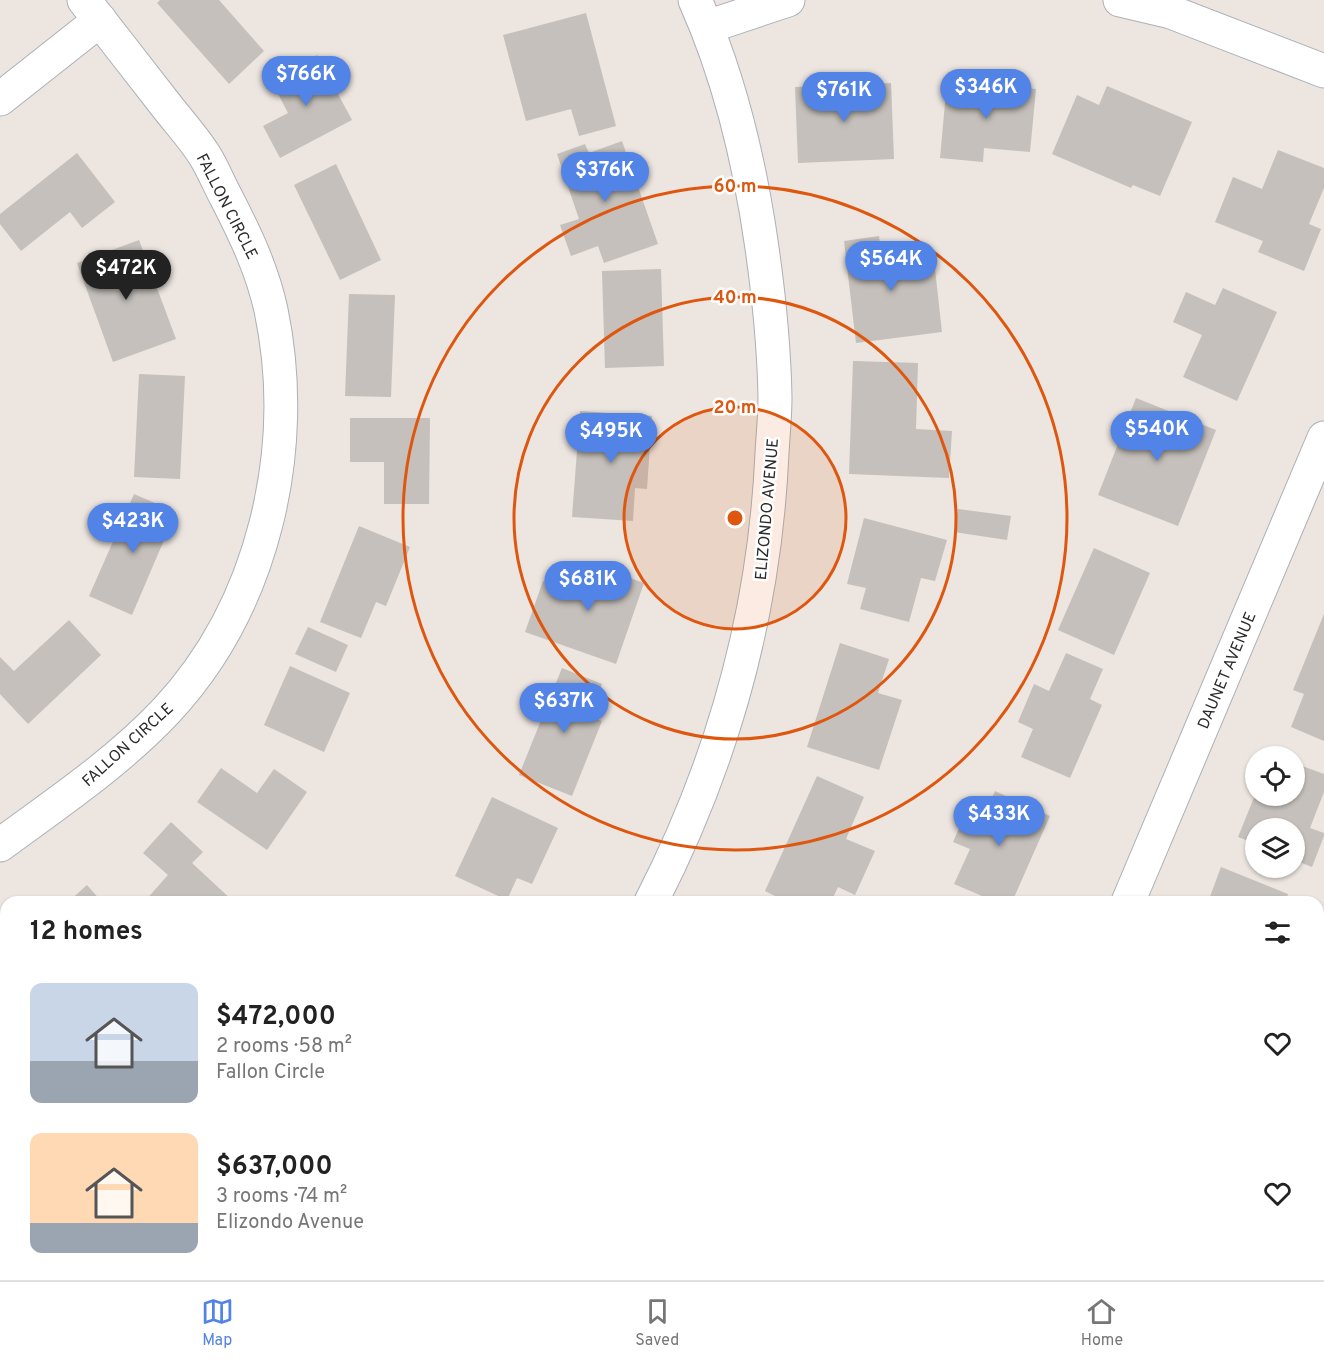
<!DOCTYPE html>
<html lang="en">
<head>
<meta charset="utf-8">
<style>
	:root { --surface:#fff; --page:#f6f6f6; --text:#222; --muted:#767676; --line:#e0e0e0; --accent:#5283e7 }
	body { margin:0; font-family:Overpass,sans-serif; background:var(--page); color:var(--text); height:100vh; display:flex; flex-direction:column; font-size:22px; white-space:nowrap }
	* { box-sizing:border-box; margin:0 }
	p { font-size:20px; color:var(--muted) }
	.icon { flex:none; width:33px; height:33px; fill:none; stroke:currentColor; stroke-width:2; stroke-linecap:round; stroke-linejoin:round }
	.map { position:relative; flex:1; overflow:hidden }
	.drawer { position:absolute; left:0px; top:896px; width:1324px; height:386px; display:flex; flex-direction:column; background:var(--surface); border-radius:18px 18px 0 0; box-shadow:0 2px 4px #0004 }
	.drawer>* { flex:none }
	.fabs { position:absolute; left:1245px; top:746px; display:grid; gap:12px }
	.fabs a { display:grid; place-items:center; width:60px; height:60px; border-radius:50%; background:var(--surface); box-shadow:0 2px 4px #0004; font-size:30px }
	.price { position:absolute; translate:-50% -51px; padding:0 14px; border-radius:21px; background:var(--accent); color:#fff; font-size:20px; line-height:39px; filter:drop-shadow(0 2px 3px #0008) }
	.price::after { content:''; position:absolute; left:50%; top:36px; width:18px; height:14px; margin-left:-9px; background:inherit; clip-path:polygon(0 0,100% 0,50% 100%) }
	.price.on { background:#222; color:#fff }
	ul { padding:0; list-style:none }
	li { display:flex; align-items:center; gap:18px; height:150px; padding:0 30px }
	li span { display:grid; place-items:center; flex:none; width:168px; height:120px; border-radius:12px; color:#555 }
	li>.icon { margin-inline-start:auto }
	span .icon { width:72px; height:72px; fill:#fffc; stroke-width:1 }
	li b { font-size:26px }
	h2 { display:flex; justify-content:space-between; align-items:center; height:72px; padding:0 30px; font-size:26px }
	.dock { display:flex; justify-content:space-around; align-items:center; height:84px; border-top:2px solid var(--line); background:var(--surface); font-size:16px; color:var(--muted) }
	.dock a { display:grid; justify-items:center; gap:3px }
	.dock .on { color:var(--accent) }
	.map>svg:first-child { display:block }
	.building { fill:#c5c0bb }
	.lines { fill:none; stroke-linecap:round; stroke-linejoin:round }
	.minor-casing { stroke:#acb0b7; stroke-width:35 }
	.minor { stroke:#fff; stroke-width:33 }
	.ring { fill:none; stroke:#df570e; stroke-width:3 }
	.labels { text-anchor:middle; stroke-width:5; stroke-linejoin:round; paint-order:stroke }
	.street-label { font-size:16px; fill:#2c2c2c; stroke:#fff }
	.centre { fill:#df570e; stroke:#fff; stroke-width:3 }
	.ring-label { font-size:18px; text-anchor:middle; font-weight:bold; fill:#df570e; stroke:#fff; stroke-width:5; stroke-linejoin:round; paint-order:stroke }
</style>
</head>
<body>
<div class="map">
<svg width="1324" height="1280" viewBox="0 0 1324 1280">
	<rect width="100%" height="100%" fill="#ece5e0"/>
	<!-- building -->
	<g class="building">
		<path d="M160 0H219L264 51 229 84 157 3Z"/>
		<path d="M586 13 616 126 579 136 571 109 526 121 503 35Z"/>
		<path d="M317 55 352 120 280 158 263 126 288 113 271 80Z"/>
		<path d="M947 81 1036 89 1030 152 984 148 983 162 940 158Z"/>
		<path d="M891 83 894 159 798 163 795 87Z"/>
		<path d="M1107 86 1192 122 1160 196 1133 185 1131 188 1052 154 1077 95 1099 105Z"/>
		<path d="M622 141 658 244 604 263 598 246 571 256 560 225 579 219 557 154 585 144 589 153Z"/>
		<path d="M1278 150 1324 168V188L1309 224 1321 229 1304 271 1258 252 1263 241 1215 222 1233 177 1262 189Z"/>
		<path d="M77 153 115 202 82 228 70 212 21 251 0 224V214Z"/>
		<path d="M336 164 381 260 340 280 294 185Z"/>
		<path d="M879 236 882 257 933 251 942 332 856 343 844 241Z"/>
		<path d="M139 240 176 339 113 362 77 263Z"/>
		<path d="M661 269 664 366 605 368 602 271Z"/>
		<path d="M1223 288 1277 312 1237 401 1183 377 1202 335 1173 322 1186 292 1215 305Z"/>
		<path d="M349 294 395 295 391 397 345 396Z"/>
		<path d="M853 361 918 363 916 429 952 431 949 478 849 474Z"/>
		<path d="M139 374 185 376 180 479 134 477Z"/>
		<path d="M1136 398 1216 430 1178 526 1098 495Z"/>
		<path d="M580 411 652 416 647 489 635 488 633 521 572 517Z"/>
		<path d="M350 418H430L429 504H384V462H350Z"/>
		<path d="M134 494 176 512 132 615 89 596Z"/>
		<path d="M958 509 1011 516 1007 540 954 532Z"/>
		<path d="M864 518 947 540 935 581 921 578 909 622 860 609 866 588 847 584Z"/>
		<path d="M359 526 410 547 386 606 376 602 361 638 320 622Z"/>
		<path d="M1094 548 1150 573 1114 655 1058 630Z"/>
		<path d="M583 561 644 583 616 664 525 632 543 581 573 591Z"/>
		<path d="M1324 614V741L1291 727 1304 694 1293 690Z"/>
		<path d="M69 620 101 655 28 724 0 694V657L14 671Z"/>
		<path d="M308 627 348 645 336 672 295 654Z"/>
		<path d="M840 643 889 659 878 693 902 700 879 770 807 747Z"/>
		<path d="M1066 653 1103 669 1090 699 1102 705 1070 778 1021 757 1033 729 1018 722 1034 684 1049 691Z"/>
		<path d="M290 666 350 693 324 752 264 725Z"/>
		<path d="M562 668 602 684 589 716 602 721 572 796 519 775Z"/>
		<path d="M1294 763 1324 774V792L1310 828 1324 833V836L1312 867 1294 860V828H1256V844L1238 837 1255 795H1294Z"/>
		<path d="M221 768 257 793 274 769 307 792 267 850 197 802Z"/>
		<path d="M817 776 864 797 846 839 875 851 855 895 838 887 831 902H787L765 891Z"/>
		<path d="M995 791 1050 816 1012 902H996L954 884 970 849 953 842 968 808 984 815Z"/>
		<path d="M492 797 558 828 532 884 517 878 507 900 455 876Z"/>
		<path d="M171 822 203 852 192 863 234 902H144L168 875 143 853Z"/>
		<path d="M1221 867 1288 894 1285 902H1208Z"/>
		<path d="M87 885 102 902H68Z"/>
		<path d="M0 959 6 967V1004L0 1009Z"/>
		<path d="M1324 1119V1179L1318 1177V1131Z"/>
		<path d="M1318 1213 1324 1216V1280H1271L1272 1275H1318Z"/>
		<path d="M22 1275H51L55 1280H16Z"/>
		<path d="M113 1275H209L204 1280H117Z"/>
		<path d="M520 1275H541L547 1280H515Z"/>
		<path d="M776 1275H792L804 1280H774Z"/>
		<path d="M1051 1275H1115L1113 1280H1049Z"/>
	</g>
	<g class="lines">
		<!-- minor casing -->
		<g class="minor-casing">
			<g id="minor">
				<path d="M1120 0 1171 12 1324 71"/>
				<path d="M707 27 788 0"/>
				<path d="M0 99 100 20"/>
				<path d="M0 845C57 803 117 763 166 711 264 606 300 449 271 310 262 269 245 234 226 197 219 184 213 169 205 156 194 138 178 121 165 104 138 69 111 35 84 0"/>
				<path d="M651 902C723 762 765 610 772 453 773 435 775 416 775 397 774 347 769 297 762 248 750 163 730 78 695 0"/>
				<path d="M1128 902 1324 438"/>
				<path d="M326 1280 332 1275"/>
				<path d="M967 1280 969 1275"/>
			</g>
		</g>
		<!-- minor -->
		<use href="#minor" class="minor"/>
	</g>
	<!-- distance rings -->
	<circle cx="735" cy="518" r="111" fill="#df570e" fill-opacity=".12"/>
	<g class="ring">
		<circle cx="735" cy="518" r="111"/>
		<circle cx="735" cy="518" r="221"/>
		<circle cx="735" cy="518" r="332"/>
	</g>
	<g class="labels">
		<!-- street labels -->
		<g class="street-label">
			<text transform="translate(228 206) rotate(63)" y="6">FALLON CIRCLE</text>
			<text transform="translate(766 509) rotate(-85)" y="6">ELIZONDO AVENUE</text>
			<text transform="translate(1226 670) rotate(-67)" y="6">DAUNET AVENUE</text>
			<text transform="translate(127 744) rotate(-42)" y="6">FALLON CIRCLE</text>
		</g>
	</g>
	<circle cx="735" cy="518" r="9" class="centre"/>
	<g class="ring-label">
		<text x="735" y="192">60 m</text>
		<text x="735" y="303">40 m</text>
		<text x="735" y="413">20 m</text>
	</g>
</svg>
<div class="fabs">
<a><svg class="icon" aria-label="locate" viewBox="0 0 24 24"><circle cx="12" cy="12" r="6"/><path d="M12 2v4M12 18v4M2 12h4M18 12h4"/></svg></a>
<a><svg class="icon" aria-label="layers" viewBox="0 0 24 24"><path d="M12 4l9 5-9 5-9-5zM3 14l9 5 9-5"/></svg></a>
</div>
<b class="price" style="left:306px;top:107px">$766K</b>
<b class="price" style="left:986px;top:120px">$346K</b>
<b class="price" style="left:844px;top:123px">$761K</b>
<b class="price" style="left:605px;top:203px">$376K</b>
<b class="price" style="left:891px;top:292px">$564K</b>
<b class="price on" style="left:126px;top:301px">$472K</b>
<b class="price" style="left:1157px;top:462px">$540K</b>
<b class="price" style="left:611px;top:464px">$495K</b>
<b class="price" style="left:133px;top:554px">$423K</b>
<b class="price" style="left:588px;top:612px">$681K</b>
<b class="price" style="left:564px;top:734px">$637K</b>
<b class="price" style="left:999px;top:847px">$433K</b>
<section class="drawer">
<h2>12 homes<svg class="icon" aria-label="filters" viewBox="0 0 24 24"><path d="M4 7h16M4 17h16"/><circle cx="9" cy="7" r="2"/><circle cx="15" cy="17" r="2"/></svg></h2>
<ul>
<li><span style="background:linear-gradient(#c9d6e8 65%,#9aa5b1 0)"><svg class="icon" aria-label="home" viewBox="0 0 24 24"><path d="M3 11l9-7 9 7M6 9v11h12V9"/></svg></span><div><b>$472,000</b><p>2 rooms · 58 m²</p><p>Fallon Circle</p></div><svg class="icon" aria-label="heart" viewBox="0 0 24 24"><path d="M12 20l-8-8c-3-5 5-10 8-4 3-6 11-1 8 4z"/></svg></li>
<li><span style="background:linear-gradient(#ffd9b3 75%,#9aa5b1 0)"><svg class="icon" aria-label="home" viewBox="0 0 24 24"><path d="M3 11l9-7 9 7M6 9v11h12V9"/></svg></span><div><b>$637,000</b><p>3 rooms · 74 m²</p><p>Elizondo Avenue</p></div><svg class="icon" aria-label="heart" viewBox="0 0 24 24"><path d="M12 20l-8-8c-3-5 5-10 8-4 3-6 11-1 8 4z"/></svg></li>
</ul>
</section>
</div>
<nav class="dock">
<a class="on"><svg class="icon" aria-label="map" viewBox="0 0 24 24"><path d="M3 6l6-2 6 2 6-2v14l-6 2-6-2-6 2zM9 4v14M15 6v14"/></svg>Map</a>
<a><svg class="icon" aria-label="saved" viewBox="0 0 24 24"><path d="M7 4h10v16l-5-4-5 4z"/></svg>Saved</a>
<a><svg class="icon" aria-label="home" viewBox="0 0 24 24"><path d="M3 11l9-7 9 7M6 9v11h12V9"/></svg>Home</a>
</nav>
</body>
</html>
